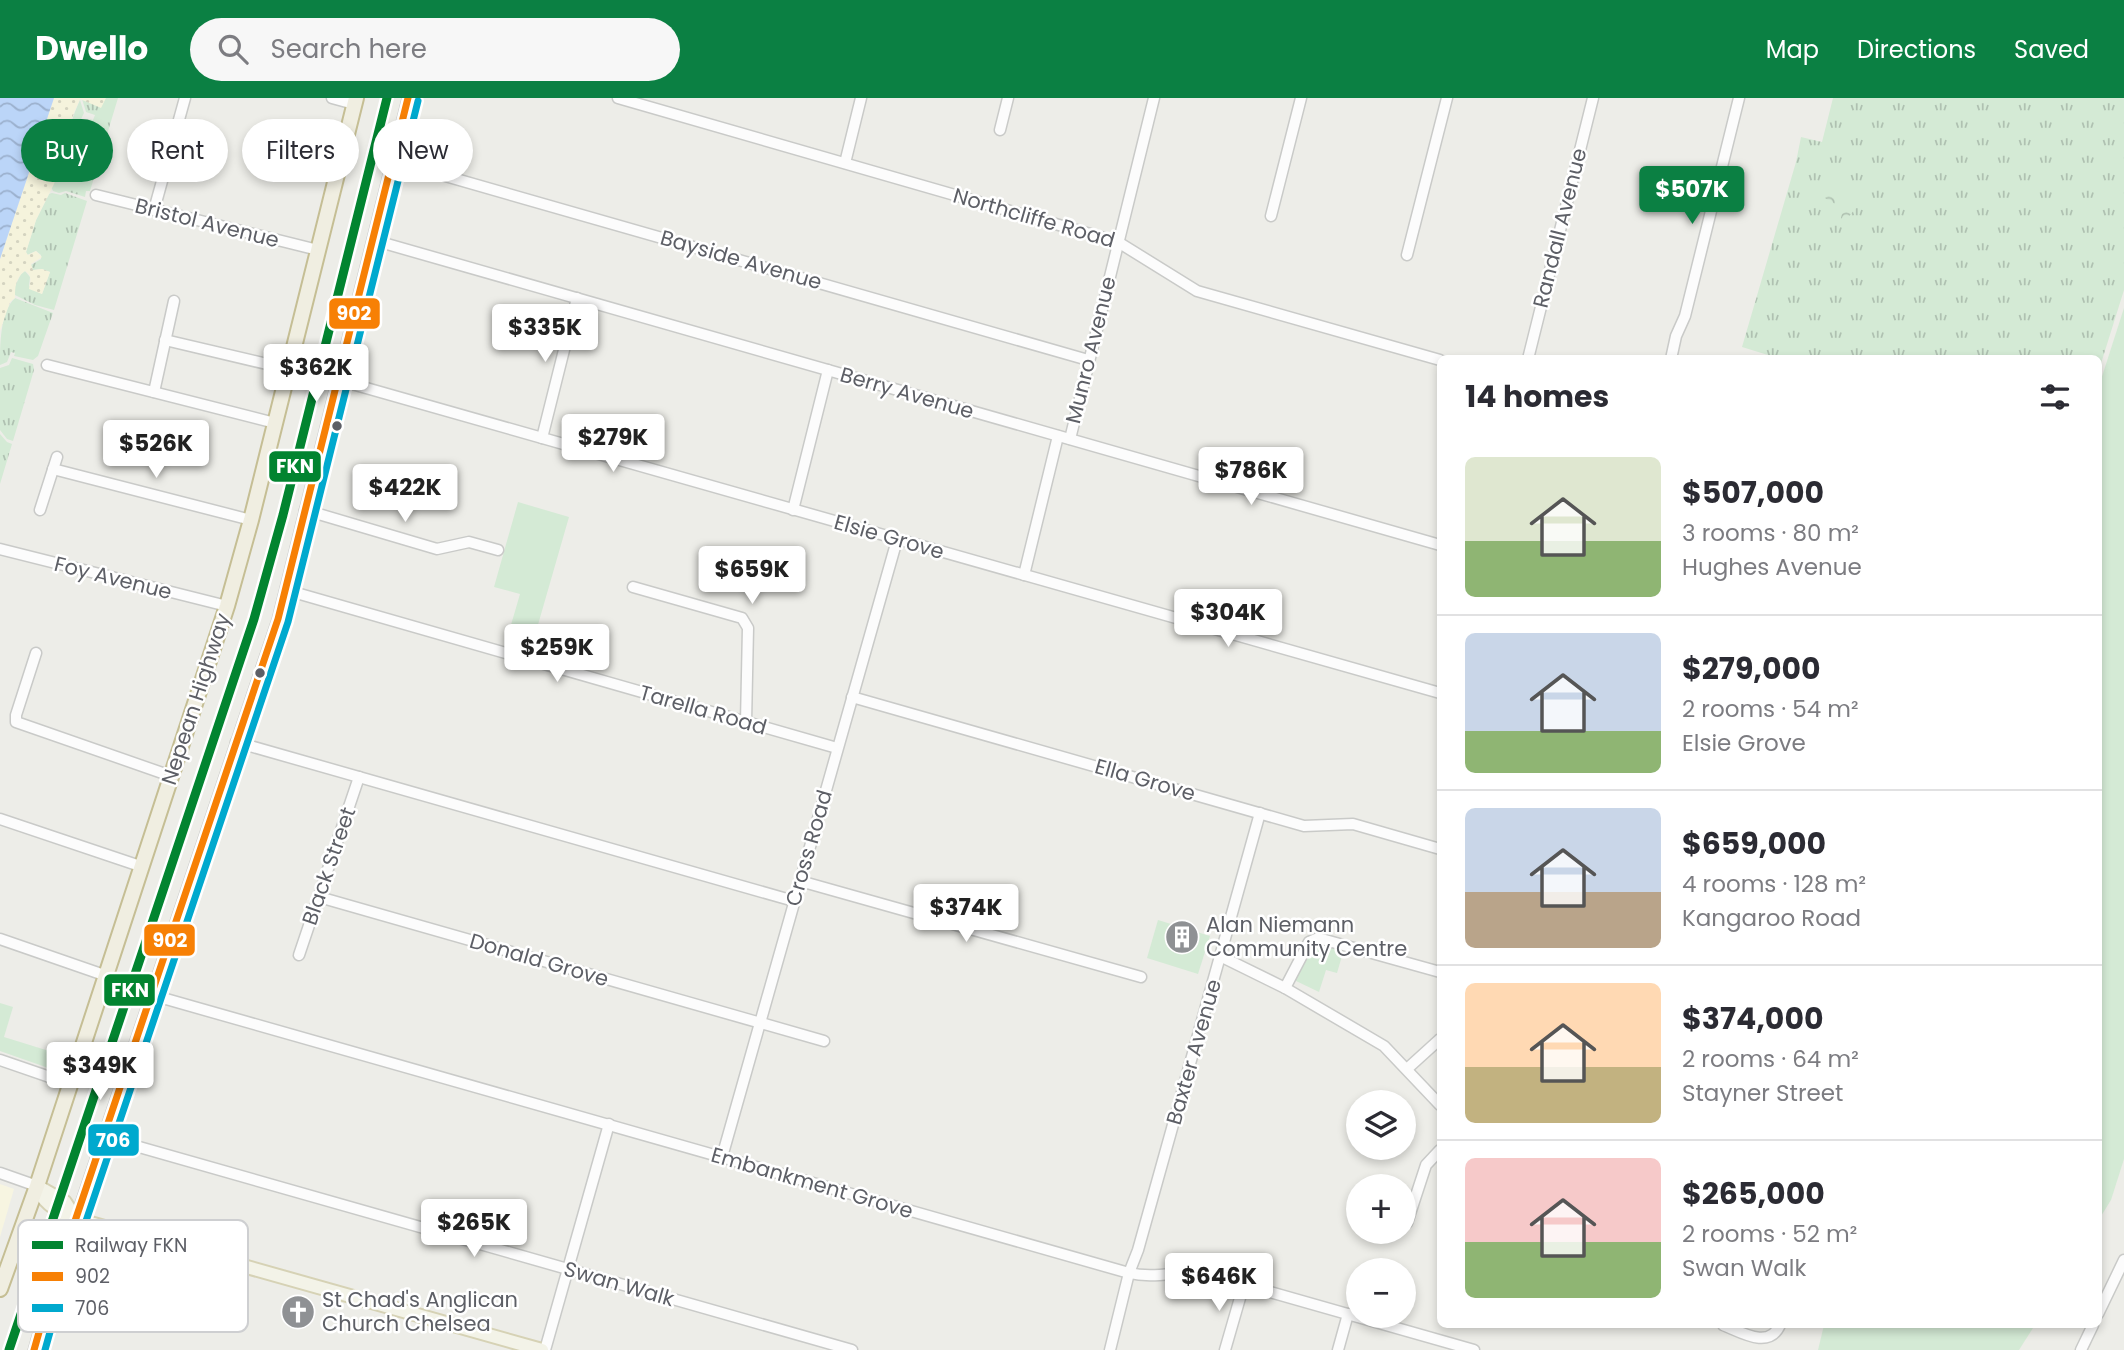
<!DOCTYPE html>
<html lang="en">
<head>
<meta charset="utf-8">
<style>
	:root { --surface:#fff; --page:#f7f7f7; --text:#2b2b33; --muted:#7c7c81; --line:#e1e1e2; --accent:#0b8043 }
	body { margin:0; font-family:Poppins,sans-serif; background:var(--page); color:var(--text); height:100vh; display:flex; flex-direction:column; font-size:26px; white-space:nowrap }
	* { box-sizing:border-box; margin:0 }
	p { font-size:23px; color:var(--muted) }
	.icon { flex:none; width:38px; height:38px; fill:none; stroke:currentColor; stroke-width:2; stroke-linecap:round; stroke-linejoin:round }
	.map { position:relative; flex:1; overflow:hidden }
	.details { position:absolute; left:1437px; top:257px; width:665px; height:973px; display:flex; flex-direction:column; background:var(--surface); border-radius:10px; box-shadow:0 4px 10px #0003 }
	.details>* { flex:none }
	.guide { position:absolute; left:21px; top:21px; width:665px; height:63px; display:flex; gap:14px }
	.controls { position:absolute; left:1346px; top:992px; display:grid; gap:14px }
	.controls a { display:grid; place-items:center; width:70px; height:70px; border-radius:50%; background:var(--surface); box-shadow:0 4px 10px #0003; font-size:35px }
	.price { position:absolute; translate:-50% -60px; padding:0 16px; border-radius:7px; background:#fff; color:#222; font-size:23px; line-height:46px; filter:drop-shadow(0 2px 4px #0008) }
	.price::after { content:''; position:absolute; left:50%; top:42px; width:21px; height:16px; margin-left:-10px; background:inherit; clip-path:polygon(0 0,100% 0,50% 100%) }
	.price.selected { background:var(--accent); color:#fff }
	ul { padding:0; list-style:none }
	li { display:flex; align-items:center; gap:21px; height:175px; padding:0 28px }
	li+li { border-top:2px solid var(--line) }
	li span { display:grid; place-items:center; flex:none; width:196px; height:140px; border-radius:10px; color:#555 }
	li>.icon { margin-inline-start:auto }
	span .icon { width:84px; height:84px; fill:#fffc; stroke-width:1 }
	li b { font-size:30px }
	h2 { display:flex; justify-content:space-between; align-items:center; height:84px; padding:0 28px; font-size:30px }
	.pill { padding:0 24px; border-radius:32px; background:var(--surface); box-shadow:0 4px 10px #0003; font-size:24px; line-height:63px }
	.pill.selected { background:var(--accent); color:#fff }
	header { display:flex; align-items:center; gap:42px; box-sizing:border-box; height:98px; padding:0 35px; background:var(--accent); color:#fff }
	header strong { font-size:33px }
	nav { display:flex; gap:38px; margin-inline-start:auto; font-size:24px }
	.search { width:490px; height:63px; background:var(--page); display:flex; align-items:center; gap:18px; box-sizing:border-box; padding:0 24px; border-radius:38px; color:var(--muted); font-size:26px }
	.map>svg:first-child { display:block }
	.commercial { fill:#f7f5e1 }
	.grass { fill:url(#grass-tufts) }
	.forest { fill:url(#forest-crowns) }
	.sand { fill:url(#sand-dots) }
	.park { fill:#d4ead5 }
	.water { fill:url(#water-waves) }
	.lines { fill:none; stroke-linecap:round; stroke-linejoin:round }
	.minor-casing { stroke:#c9cac8; stroke-width:13 }
	.major-casing { stroke:#d6d2b5; stroke-width:16 }
	.highway-casing { stroke:#c5be94; stroke-width:18 }
	.minor { stroke:#fcfcfc; stroke-width:10 }
	.major { stroke:#f3f3e8; stroke-width:12 }
	.highway { stroke:#f0eee1; stroke-width:14 }
	.bus-1-casing { stroke:#fff; stroke-width:12 }
	.bus-2-casing { stroke:#fff; stroke-width:12 }
	.bus-1 { stroke:#f78005; stroke-width:7 }
	.bus-2 { stroke:#00a9ce; stroke-width:7 }
	.rail-1-casing { stroke:#fff; stroke-width:14 }
	.rail-1 { stroke:#028430; stroke-width:9 }
	.bus-dot { fill:#5d5f66; stroke:#fff; stroke-width:2.5 }
	.labels { text-anchor:middle; stroke-width:5; stroke-linejoin:round; paint-order:stroke }
	.street-label { font-size:21px; fill:#5d5f66; stroke:#fff }
	.poi-label { font-size:21px; fill:#5d5f66; stroke:#fff; text-anchor:start }
	.key { fill:#fff; stroke:#cecfd1; stroke-width:2 }
	.key-label { font-size:19px; fill:#5d5f66 }
	.line-badge { stroke:#fff; stroke-width:2.5 }
	.badge-label { font-size:19px; text-anchor:middle; font-weight:bold; fill:#fff }
</style>
</head>
<body>
<header>
<strong>Dwello</strong>
<div class="search"><svg class="icon" aria-label="search" viewBox="0 0 24 24"><circle cx="10" cy="10" r="6"/><path d="M15 15l6 6"/></svg>Search here</div>
<nav><a>Map</a><a>Directions</a><a>Saved</a></nav>
</header>
<div class="map">
<svg width="2124" height="1252" viewBox="0 0 2124 1252">
	<defs>
		<pattern id="grass-tufts" width="24" height="20" patternUnits="userSpaceOnUse" patternTransform="scale(1.75)"><rect width="24" height="20" fill="#d4ead5"/><path d="M3 7l-1-3M5 7V3M7 7l1-3M15 17l-1-3M17 17v-4M19 17l1-3" fill="none" stroke="#afc1b1"/></pattern>
		<pattern id="forest-crowns" width="20" height="18" patternUnits="userSpaceOnUse" patternTransform="scale(1.75)"><rect width="20" height="18" fill="#d4ead5"/><path d="M2 6a3 3 0 1 1 6 0M12 15a3 3 0 1 1 6 0" fill="none" stroke="#afc1b1"/></pattern>
		<pattern id="sand-dots" width="8" height="8" patternUnits="userSpaceOnUse" patternTransform="scale(1.75)"><rect width="8" height="8" fill="#f5f3dc"/><path d="M2 2h.1M6 6h.1" fill="none" stroke="#d4d3c0" stroke-width="1.8" stroke-linecap="round"/></pattern>
		<pattern id="water-waves" width="16" height="10" patternUnits="userSpaceOnUse" patternTransform="scale(1.75)"><rect width="16" height="10" fill="#bbd5f8"/><path d="M0 5q4-4 8 0t8 0" fill="none" stroke="#9bb0cd"/></pattern>
	</defs>
	<rect width="100%" height="100%" fill="#edede8"/>
	<!-- commercial -->
	<path class="commercial" d="M0 1086 14 1091 0 1139Z"/>
	<!-- grass -->
	<g class="grass">
		<path d="M104 0H118L90 93H86L85 99 66 93 59 95 53 93 51 89 58 75 63 74 68 77 81 45H72C67 30 74 16 80 2L84 15 81 21 88 23 89 21 93 22 95 17 86 14 82 1 100 9Z"/>
		<path d="M1833 0H2124V192L2098 275V261H1781L1742 249 1796 64 1801 39 1822 44Z"/>
		<path d="M52 95 61 97 65 95 87 103 54 212 35 207 15 197 13 192 21 176 25 173 30 179 29 188 42 196 50 174 42 171 33 172 31 167 41 161V157L36 153 27 157 26 154 36 122 49 96Z"/>
		<path d="M15 200 53 215 38 258 33 262 14 258 15 255 11 254 7 264 0 267C0 247 0 214 15 200Z"/>
		<path d="M12 260 33 266 34 272 13 343 7 341 0 332V270L9 267Z"/>
		<path d="M0 336 7 344 12 346 0 386Z"/>
	</g>
	<!-- forest -->
	<path class="forest" d="M1841 73 1846 81 1839 82V91L1850 98 1856 110 1845 123 1841 120 1843 111 1820 97 1808 105 1802 101 1800 96 1816 95 1829 87V76Z"/>
	<!-- sand -->
	<path class="sand" d="M54 0H106L101 10 80 1C74 15 66 30 72 45L91 48 77 82 63 74 58 75 54 86 36 122 26 154 28 157 36 153 42 159 31 166 33 172 42 171 50 174 42 196 29 191C30 184 33 178 25 173 15 180 15 190 15 200L10 204 0 233V161Z"/>
	<!-- park -->
	<g class="park">
		<path d="M2124 210V1061L2111 1102 2098 1123V291Z"/>
		<path d="M518 404 569 419 531 551 506 544 520 496 494 489Z"/>
		<path d="M1158 822 1210 838 1198 876 1147 860Z"/>
		<path d="M1325 845 1344 851 1337 875 1326 872 1319 894 1294 882 1311 849Z"/>
		<path d="M0 905 13 909 4 939 62 957 57 973 0 953Z"/>
		<path d="M1824 1227H2035L2019 1252H1818Z"/>
	</g>
	<!-- water -->
	<path class="water" d="M0 0H54L0 161Z"/>
	<g class="lines">
		<!-- minor casing -->
		<g class="minor-casing">
			<g id="minor">
				<path d="M332 0 354 6"/>
				<path d="M618 0 1118 144 1197 193 1440 262"/>
				<path d="M1000 32 1008 0"/>
				<path d="M393 63 1088 262"/>
				<path d="M845 65 861 0"/>
				<path d="M96 97 318 152"/>
				<path d="M154 112 185 0"/>
				<path d="M1271 118 1301 0"/>
				<path d="M373 142 1440 447"/>
				<path d="M1407 157 1447 0"/>
				<path d="M165 242 288 271"/>
				<path d="M1528 261 1593 0"/>
				<path d="M1671 261 1676 238 1685 218 1739 0"/>
				<path d="M47 267 275 325"/>
				<path d="M338 282 1440 595"/>
				<path d="M154 294 174 203"/>
				<path d="M542 340 577 200"/>
				<path d="M1070 341 1154 0"/>
				<path d="M53 371 251 422"/>
				<path d="M40 412 57 359"/>
				<path d="M305 412 437 451 469 444 498 452"/>
				<path d="M793 412 828 272"/>
				<path d="M0 451 227 508"/>
				<path d="M1024 477 1058 338"/>
				<path d="M633 489 742 520 748 530 746 624"/>
				<path d="M286 492 837 650"/>
				<path d="M36 555 16 617V624L171 678"/>
				<path d="M852 599 1304 728 1353 726 1440 751"/>
				<path d="M236 644 794 803"/>
				<path d="M0 721 140 768"/>
				<path d="M800 783 1141 879"/>
				<path d="M319 799 824 943"/>
				<path d="M0 841 104 877"/>
				<path d="M299 857 359 679"/>
				<path d="M1220 858 1285 890 1384 948 1440 1007"/>
				<path d="M1285 890 1309 844 1318 840 1440 874"/>
				<path d="M152 897 1129 1175C1154 1181 1178 1173 1203 1175L1474 1252"/>
				<path d="M0 962 70 986"/>
				<path d="M1408 970 1440 941"/>
				<path d="M104 1039 852 1252"/>
				<path d="M722 1059 897 442"/>
				<path d="M0 1075 37 1088"/>
				<path d="M1407 1125 1426 1067 1440 1052"/>
				<path d="M2098 1216 2124 1162"/>
				<path d="M1723 1227C1741 1234 1769 1252 1780 1227"/>
				<path d="M34 1252 47 1206 278 521 408 0"/>
				<path d="M545 1252 609 1026"/>
				<path d="M1110 1252 1129 1175 1138 1152 1260 715"/>
				<path d="M1225 1252 1244 1186"/>
				<path d="M1338 1252 1348 1216"/>
				<path d="M2081 1252 2093 1227"/>
			</g>
		</g>
		<!-- major casing -->
		<g class="major-casing">
			<g id="major">
				<path d="M37 1088C42 1105 60 1115 76 1121L542 1252"/>
				<path d="M37 1088 65 1104 76 1121"/>
			</g>
		</g>
		<!-- highway casing -->
		<g class="highway-casing">
			<path id="highway" d="M0 1191 37 1088 227 508 251 422 356 0"/>
		</g>
		<!-- minor -->
		<use href="#minor" class="minor"/>
		<!-- major -->
		<use href="#major" class="major"/>
		<!-- highway -->
		<use href="#highway" class="highway"/>
		<!-- bus-1 casing -->
		<g class="bus-1-casing">
			<path id="bus-1" d="M34 1252 47 1206 278 521 408 0"/>
		</g>
		<!-- bus-2 casing -->
		<g class="bus-2-casing">
			<path id="bus-2" d="M45 1252 57 1209 288 524 418 3"/>
		</g>
		<!-- bus-1 -->
		<use href="#bus-1" class="bus-1"/>
		<!-- bus-2 -->
		<use href="#bus-2" class="bus-2"/>
		<!-- rail-1 casing -->
		<g class="rail-1-casing">
			<path id="rail-1" d="M9 1252 254 521 283 417 387 0"/>
		</g>
		<!-- rail-1 -->
		<use href="#rail-1" class="rail-1"/>
	</g>
	<!-- icons -->
	<defs>
		<g id="building-disc" transform="scale(1.75)"><circle r="9.5" fill="#8f9194" stroke="#fff"/><path d="M-4-6H4V6H1V3H-1V6H-4ZM-2.5-4.3h1.7v1.8h-1.7ZM.8-4.3h1.7v1.8H.8ZM-2.5-1h1.7V.8h-1.7ZM.8-1h1.7V.8H.8Z" fill="#fff"/></g>
		<g id="church-disc" transform="scale(1.75)"><circle r="9.5" fill="#8f9194" stroke="#fff"/><path d="M-1.2-6h2.4v3.5h3.3v2.4h-3.3V6h-2.4V-.1h-3.3v-2.4h3.3Z" fill="#fff"/></g>
	</defs>
	<g fill-rule="evenodd">
		<use href="#building-disc" x="1182" y="839"/>
		<use href="#church-disc" x="298" y="1214"/>
	</g>
	<!-- markers -->
	<g class="bus-dot">
		<circle cx="337" cy="328" r="6"/>
		<circle cx="260" cy="575" r="6"/>
	</g>
	<g class="labels">
		<!-- street labels -->
		<g class="street-label">
			<text transform="translate(1034 120) rotate(16)" y="7">Northcliffe Road</text>
			<text transform="translate(207 125) rotate(14)" y="7">Bristol Avenue</text>
			<text transform="translate(1560 130) rotate(-76)" y="7">Randall Avenue</text>
			<text transform="translate(741 162) rotate(16)" y="7">Bayside Avenue</text>
			<text transform="translate(1091 252) rotate(-76)" y="7">Munro Avenue</text>
			<text transform="translate(907 295) rotate(16)" y="7">Berry Avenue</text>
			<text transform="translate(889 439) rotate(16)" y="7">Elsie Grove</text>
			<text transform="translate(113 480) rotate(14)" y="7">Foy Avenue</text>
			<text transform="translate(196 601) rotate(-72)" y="7">Nepean Highway</text>
			<text transform="translate(703 612) rotate(16)" y="7">Tarella Road</text>
			<text transform="translate(1145 682) rotate(16)" y="7">Ella Grove</text>
			<text transform="translate(809 750) rotate(-74)" y="7">Cross Road</text>
			<text transform="translate(329 768) rotate(-71)" y="7">Black Street</text>
			<text transform="translate(539 862) rotate(16)" y="7">Donald Grove</text>
			<text transform="translate(1194 954) rotate(-74)" y="7">Baxter Avenue</text>
			<text transform="translate(812 1085) rotate(16)" y="7">Embankment Grove</text>
			<text transform="translate(619 1186) rotate(16)" y="7">Swan Walk</text>
		</g>
		<!-- poi labels -->
		<g class="poi-label">
			<text x="1206" y="834">Alan Niemann<tspan x="1206" dy="24">Community Centre</tspan></text>
			<text x="322" y="1209">St Chad's Anglican<tspan x="322" dy="24">Church Chelsea</tspan></text>
		</g>
	</g>
	<!-- legend -->
	<rect x="18" y="1122" width="230" height="112" rx="10" class="key"/>
	<rect x="32" y="1143" width="31" height="8" fill="#028430"/>
	<rect x="32" y="1174" width="31" height="9" fill="#f78005"/>
	<rect x="32" y="1206" width="31" height="8" fill="#00a9ce"/>
	<g class="key-label">
		<text x="75" y="1154">Railway FKN</text>
		<text x="75" y="1185">902</text>
		<text x="75" y="1217">706</text>
	</g>
	<g class="line-badge">
		<rect x="328" y="199" width="53" height="33" rx="7" fill="#f78005"/>
		<rect x="268" y="352" width="54" height="33" rx="7" fill="#028430"/>
		<rect x="143" y="825" width="53" height="34" rx="7" fill="#f78005"/>
		<rect x="103" y="875" width="53" height="34" rx="7" fill="#028430"/>
		<rect x="87" y="1025" width="53" height="34" rx="7" fill="#00a9ce"/>
	</g>
	<g class="badge-label">
		<text x="354" y="222">902</text>
		<text x="295" y="375">FKN</text>
		<text x="170" y="849">902</text>
		<text x="130" y="899">FKN</text>
		<text x="113" y="1049">706</text>
	</g>
</svg>
<div class="controls">
<a><svg class="icon" aria-label="layers" viewBox="0 0 24 24"><path d="M12 4l9 5-9 5-9-5zM3 14l9 5 9-5"/></svg></a>
<a>+</a>
<a>−</a>
</div>
<b class="price selected" style="left:1692px;top:128px">$507K</b>
<b class="price" style="left:545px;top:266px">$335K</b>
<b class="price" style="left:316px;top:306px">$362K</b>
<b class="price" style="left:613px;top:376px">$279K</b>
<b class="price" style="left:156px;top:382px">$526K</b>
<b class="price" style="left:1251px;top:409px">$786K</b>
<b class="price" style="left:405px;top:426px">$422K</b>
<b class="price" style="left:752px;top:508px">$659K</b>
<b class="price" style="left:1228px;top:551px">$304K</b>
<b class="price" style="left:557px;top:586px">$259K</b>
<b class="price" style="left:966px;top:846px">$374K</b>
<b class="price" style="left:100px;top:1004px">$349K</b>
<b class="price" style="left:474px;top:1161px">$265K</b>
<b class="price" style="left:1219px;top:1215px">$646K</b>
<div class="guide">
<a class="pill selected">Buy</a>
<a class="pill">Rent</a>
<a class="pill">Filters</a>
<a class="pill">New</a>
</div>
<section class="details">
<h2>14 homes<svg class="icon" aria-label="filters" viewBox="0 0 24 24"><path d="M4 7h16M4 17h16"/><circle cx="9" cy="7" r="2"/><circle cx="15" cy="17" r="2"/></svg></h2>
<ul>
<li><span style="background:linear-gradient(#dfe7d0 60%,#8fb573 0)"><svg class="icon" aria-label="home" viewBox="0 0 24 24"><path d="M3 11l9-7 9 7M6 9v11h12V9"/></svg></span><div><b>$507,000</b><p>3 rooms · 80 m²</p><p>Hughes Avenue</p></div></li>
<li><span style="background:linear-gradient(#c9d6e8 70%,#8fb573 0)"><svg class="icon" aria-label="home" viewBox="0 0 24 24"><path d="M3 11l9-7 9 7M6 9v11h12V9"/></svg></span><div><b>$279,000</b><p>2 rooms · 54 m²</p><p>Elsie Grove</p></div></li>
<li><span style="background:linear-gradient(#c9d6e8 60%,#b9a48a 0)"><svg class="icon" aria-label="home" viewBox="0 0 24 24"><path d="M3 11l9-7 9 7M6 9v11h12V9"/></svg></span><div><b>$659,000</b><p>4 rooms · 128 m²</p><p>Kangaroo Road</p></div></li>
<li><span style="background:linear-gradient(#ffd9b3 60%,#c2b280 0)"><svg class="icon" aria-label="home" viewBox="0 0 24 24"><path d="M3 11l9-7 9 7M6 9v11h12V9"/></svg></span><div><b>$374,000</b><p>2 rooms · 64 m²</p><p>Stayner Street</p></div></li>
<li><span style="background:linear-gradient(#f6c9c9 60%,#8fb573 0)"><svg class="icon" aria-label="home" viewBox="0 0 24 24"><path d="M3 11l9-7 9 7M6 9v11h12V9"/></svg></span><div><b>$265,000</b><p>2 rooms · 52 m²</p><p>Swan Walk</p></div></li>
</ul>
</section>
</div>
</body>
</html>
